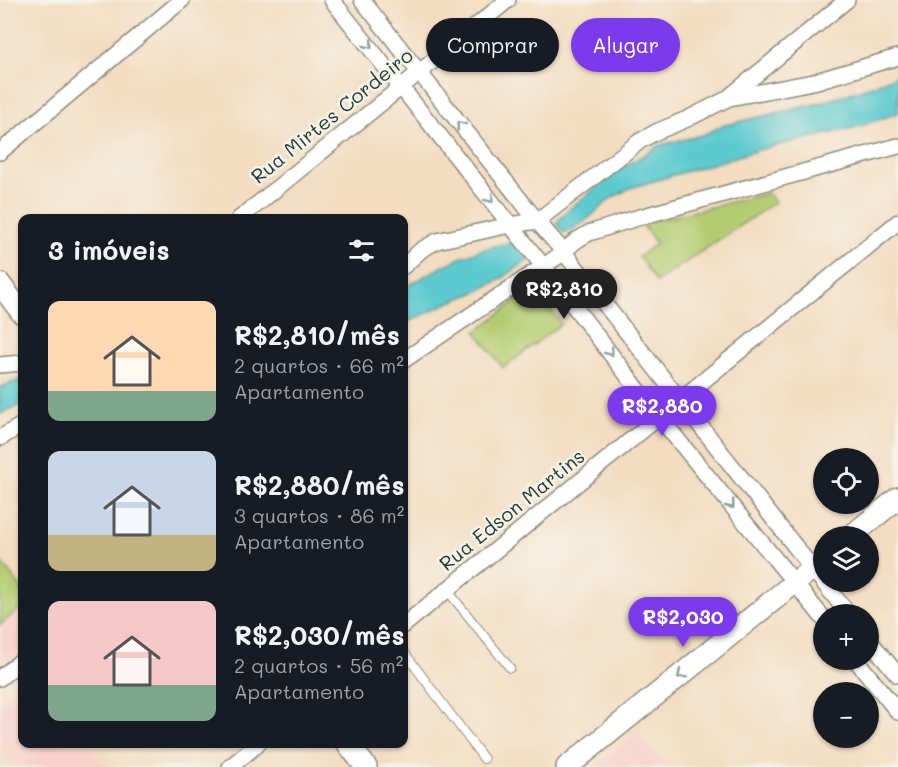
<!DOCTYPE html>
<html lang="pt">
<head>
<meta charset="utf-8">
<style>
	:root { --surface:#171b24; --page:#242831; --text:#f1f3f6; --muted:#9ea1a6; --accent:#7c3aed }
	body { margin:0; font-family:Mali,sans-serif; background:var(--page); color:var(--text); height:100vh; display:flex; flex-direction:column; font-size:22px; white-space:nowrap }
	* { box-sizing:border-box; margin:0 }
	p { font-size:20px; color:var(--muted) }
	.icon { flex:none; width:33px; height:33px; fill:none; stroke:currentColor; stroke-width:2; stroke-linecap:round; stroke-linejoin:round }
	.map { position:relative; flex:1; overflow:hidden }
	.panel { position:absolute; left:18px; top:214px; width:390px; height:534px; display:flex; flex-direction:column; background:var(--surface); border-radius:12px; box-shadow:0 2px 4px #0004 }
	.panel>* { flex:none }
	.guide { position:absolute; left:426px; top:18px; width:381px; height:54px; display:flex; gap:12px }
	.tools { position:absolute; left:813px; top:448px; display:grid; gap:12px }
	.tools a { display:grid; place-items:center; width:66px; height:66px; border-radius:50%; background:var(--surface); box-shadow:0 2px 4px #0004; font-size:30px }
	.price { position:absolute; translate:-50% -51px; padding:0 14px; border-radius:21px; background:var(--accent); color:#fff; font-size:20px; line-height:39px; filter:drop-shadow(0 2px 3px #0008) }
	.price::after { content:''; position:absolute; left:50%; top:36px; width:18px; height:14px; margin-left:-9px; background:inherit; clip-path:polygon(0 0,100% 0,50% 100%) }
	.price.current { background:#222; color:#fff }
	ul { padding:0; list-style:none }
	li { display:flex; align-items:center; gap:18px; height:150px; padding:0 30px }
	li span { display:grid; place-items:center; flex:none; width:168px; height:120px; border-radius:12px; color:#555 }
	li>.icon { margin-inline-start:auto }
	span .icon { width:72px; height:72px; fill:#fffc; stroke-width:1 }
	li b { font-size:26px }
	h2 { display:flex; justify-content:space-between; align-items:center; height:72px; padding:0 30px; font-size:26px }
	.tag { padding:0 21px; border-radius:27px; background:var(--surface); box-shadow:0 2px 4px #0004; font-size:21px; line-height:54px }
	.tag.current { background:var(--accent); color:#fff }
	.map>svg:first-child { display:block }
	.built { fill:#f7d0c9 }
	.green { fill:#b4cc71; stroke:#6a8452; stroke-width:1.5 }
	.water { fill:#5dcad0; stroke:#3e8482; stroke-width:1.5 }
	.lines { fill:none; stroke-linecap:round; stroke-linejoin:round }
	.lane-casing { stroke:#898c7a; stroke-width:10 }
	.street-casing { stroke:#898c7a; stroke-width:18 }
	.secondary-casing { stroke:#898c7a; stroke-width:24 }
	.lane { stroke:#fff; stroke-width:8 }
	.street { stroke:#fff; stroke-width:15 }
	.secondary { stroke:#fff; stroke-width:21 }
	.oneway { stroke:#8f9e9a }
	.labels { text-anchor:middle; stroke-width:5; stroke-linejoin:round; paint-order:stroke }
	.street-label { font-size:20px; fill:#1f3d34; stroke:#f7f3e8 }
</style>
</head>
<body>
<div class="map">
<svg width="898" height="767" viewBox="0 0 898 767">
	<rect width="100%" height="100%" fill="#f7f3e8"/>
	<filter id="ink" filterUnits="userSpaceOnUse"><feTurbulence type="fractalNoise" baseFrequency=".0167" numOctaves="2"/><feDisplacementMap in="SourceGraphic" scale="12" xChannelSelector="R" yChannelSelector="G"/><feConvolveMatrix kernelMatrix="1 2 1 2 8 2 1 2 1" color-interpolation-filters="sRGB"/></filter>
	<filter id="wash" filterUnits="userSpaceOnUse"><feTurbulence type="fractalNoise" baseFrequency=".008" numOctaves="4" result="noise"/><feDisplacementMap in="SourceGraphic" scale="24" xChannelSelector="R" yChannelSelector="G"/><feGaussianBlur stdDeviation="1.35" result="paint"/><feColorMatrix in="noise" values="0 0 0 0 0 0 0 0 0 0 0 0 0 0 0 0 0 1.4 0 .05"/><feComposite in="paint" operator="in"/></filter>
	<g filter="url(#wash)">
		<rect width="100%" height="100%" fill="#f3dcc0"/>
		<!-- built -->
		<g class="built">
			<path d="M0 560 22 589V649L0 667Z"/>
			<path d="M22 687V744H89L106 767H16L0 747V705Z"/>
			<path d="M638 732 667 767H595Z"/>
		</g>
		<!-- green -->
		<g class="green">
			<path d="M768 193 775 202 656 282 639 257 656 243 642 224Z"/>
			<path d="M534 287 561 324 503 368 476 332Z"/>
			<path d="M0 560 22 589V607L0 625Z"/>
		</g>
		<!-- water -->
		<g class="water">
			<path d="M898 75V113L857 127 762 149 630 188C624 192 618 194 612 198 596 210 584 226 564 233L556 223 568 210 619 170 660 145 702 135 725 125 820 103 869 87Z"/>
			<path d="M517 242 531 258 501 279 478 291 443 305 404 324V288C439 268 475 246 517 242Z"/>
			<path d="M22 379V404L0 414V387Z"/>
		</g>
	</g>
	<g filter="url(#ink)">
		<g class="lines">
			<!-- lane casing -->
			<g class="lane-casing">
				<g id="lane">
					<path d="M447 590 510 668"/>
					<path d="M404 652 484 759"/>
				</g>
			</g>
			<!-- street casing -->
			<g class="street-casing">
				<g id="street">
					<path d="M332 0 543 266 660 418 824 619"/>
					<path d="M362 0 537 221 563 251 849 615"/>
					<path d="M729 97 847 0"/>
					<path d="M0 152 182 0"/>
					<path d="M239 219 508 0"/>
					<path d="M404 266 421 250 437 241 510 225 537 221 640 141 656 132 687 119 729 98 813 82 898 57"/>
					<path d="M404 360 557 257 577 240 589 233 640 217 898 146"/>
					<path d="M0 365 22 363"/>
					<path d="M0 438 22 425"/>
					<path d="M404 625 898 222"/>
					<path d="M868 639 898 675"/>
					<path d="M856 660 898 712"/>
					<path d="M0 678 22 660"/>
					<path d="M230 767 258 744"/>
				</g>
			</g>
			<!-- secondary casing -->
			<g class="secondary-casing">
				<g id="secondary">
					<path d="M0 284 22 313"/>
					<path d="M850 537 898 498"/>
					<path d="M348 744 366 767"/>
					<path d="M567 767 824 559"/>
				</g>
			</g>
			<!-- lane -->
			<use href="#lane" class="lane"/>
			<!-- street -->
			<use href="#street" class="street"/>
			<!-- secondary -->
			<use href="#secondary" class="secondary"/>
		</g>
		<!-- one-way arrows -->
		<defs><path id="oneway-chevron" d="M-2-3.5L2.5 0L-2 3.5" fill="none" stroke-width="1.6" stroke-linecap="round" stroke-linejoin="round" transform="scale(1.5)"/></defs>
		<g class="oneway">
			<use href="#oneway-chevron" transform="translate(369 45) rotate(51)"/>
			<use href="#oneway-chevron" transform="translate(460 125) rotate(-129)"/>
			<use href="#oneway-chevron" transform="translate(490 199) rotate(52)"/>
			<use href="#oneway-chevron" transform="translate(610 352) rotate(52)"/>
			<use href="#oneway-chevron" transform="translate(731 505) rotate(51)"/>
			<use href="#oneway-chevron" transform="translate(681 675) rotate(141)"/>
		</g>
	</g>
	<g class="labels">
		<!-- street labels -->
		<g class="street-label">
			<text transform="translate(332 116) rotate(-39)" y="7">Rua Mirtes Cordeiro</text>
			<text transform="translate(512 510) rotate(-39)" y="7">Rua Edson Martins</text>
		</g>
	</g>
</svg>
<div class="tools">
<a><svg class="icon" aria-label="locate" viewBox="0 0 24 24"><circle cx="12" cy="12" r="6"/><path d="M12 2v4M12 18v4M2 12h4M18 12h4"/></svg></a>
<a><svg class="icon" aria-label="layers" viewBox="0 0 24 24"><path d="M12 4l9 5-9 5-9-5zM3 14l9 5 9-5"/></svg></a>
<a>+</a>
<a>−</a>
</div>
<b class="price current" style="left:564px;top:320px">R$2,810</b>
<b class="price" style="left:662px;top:437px">R$2,880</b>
<b class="price" style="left:683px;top:648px">R$2,030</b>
<div class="guide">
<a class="tag">Comprar</a>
<a class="tag current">Alugar</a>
</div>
<section class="panel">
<h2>3 imóveis<svg class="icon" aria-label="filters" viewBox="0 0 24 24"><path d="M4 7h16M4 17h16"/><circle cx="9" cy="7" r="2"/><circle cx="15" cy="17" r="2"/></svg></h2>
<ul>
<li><span style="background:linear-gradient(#ffd9b3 75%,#7fa58c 0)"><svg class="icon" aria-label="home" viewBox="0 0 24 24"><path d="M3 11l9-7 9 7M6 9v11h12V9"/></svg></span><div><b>R$2,810/mês</b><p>2 quartos · 66 m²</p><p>Apartamento</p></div></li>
<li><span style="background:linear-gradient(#c9d6e8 70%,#c2b280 0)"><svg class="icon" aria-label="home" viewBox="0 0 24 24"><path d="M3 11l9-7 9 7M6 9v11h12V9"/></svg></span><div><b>R$2,880/mês</b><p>3 quartos · 86 m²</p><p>Apartamento</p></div></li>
<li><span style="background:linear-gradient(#f6c9c9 70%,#7fa58c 0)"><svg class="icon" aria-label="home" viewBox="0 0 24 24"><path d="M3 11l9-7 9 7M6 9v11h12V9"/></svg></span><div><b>R$2,030/mês</b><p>2 quartos · 56 m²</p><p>Apartamento</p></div></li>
</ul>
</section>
</div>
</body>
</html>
